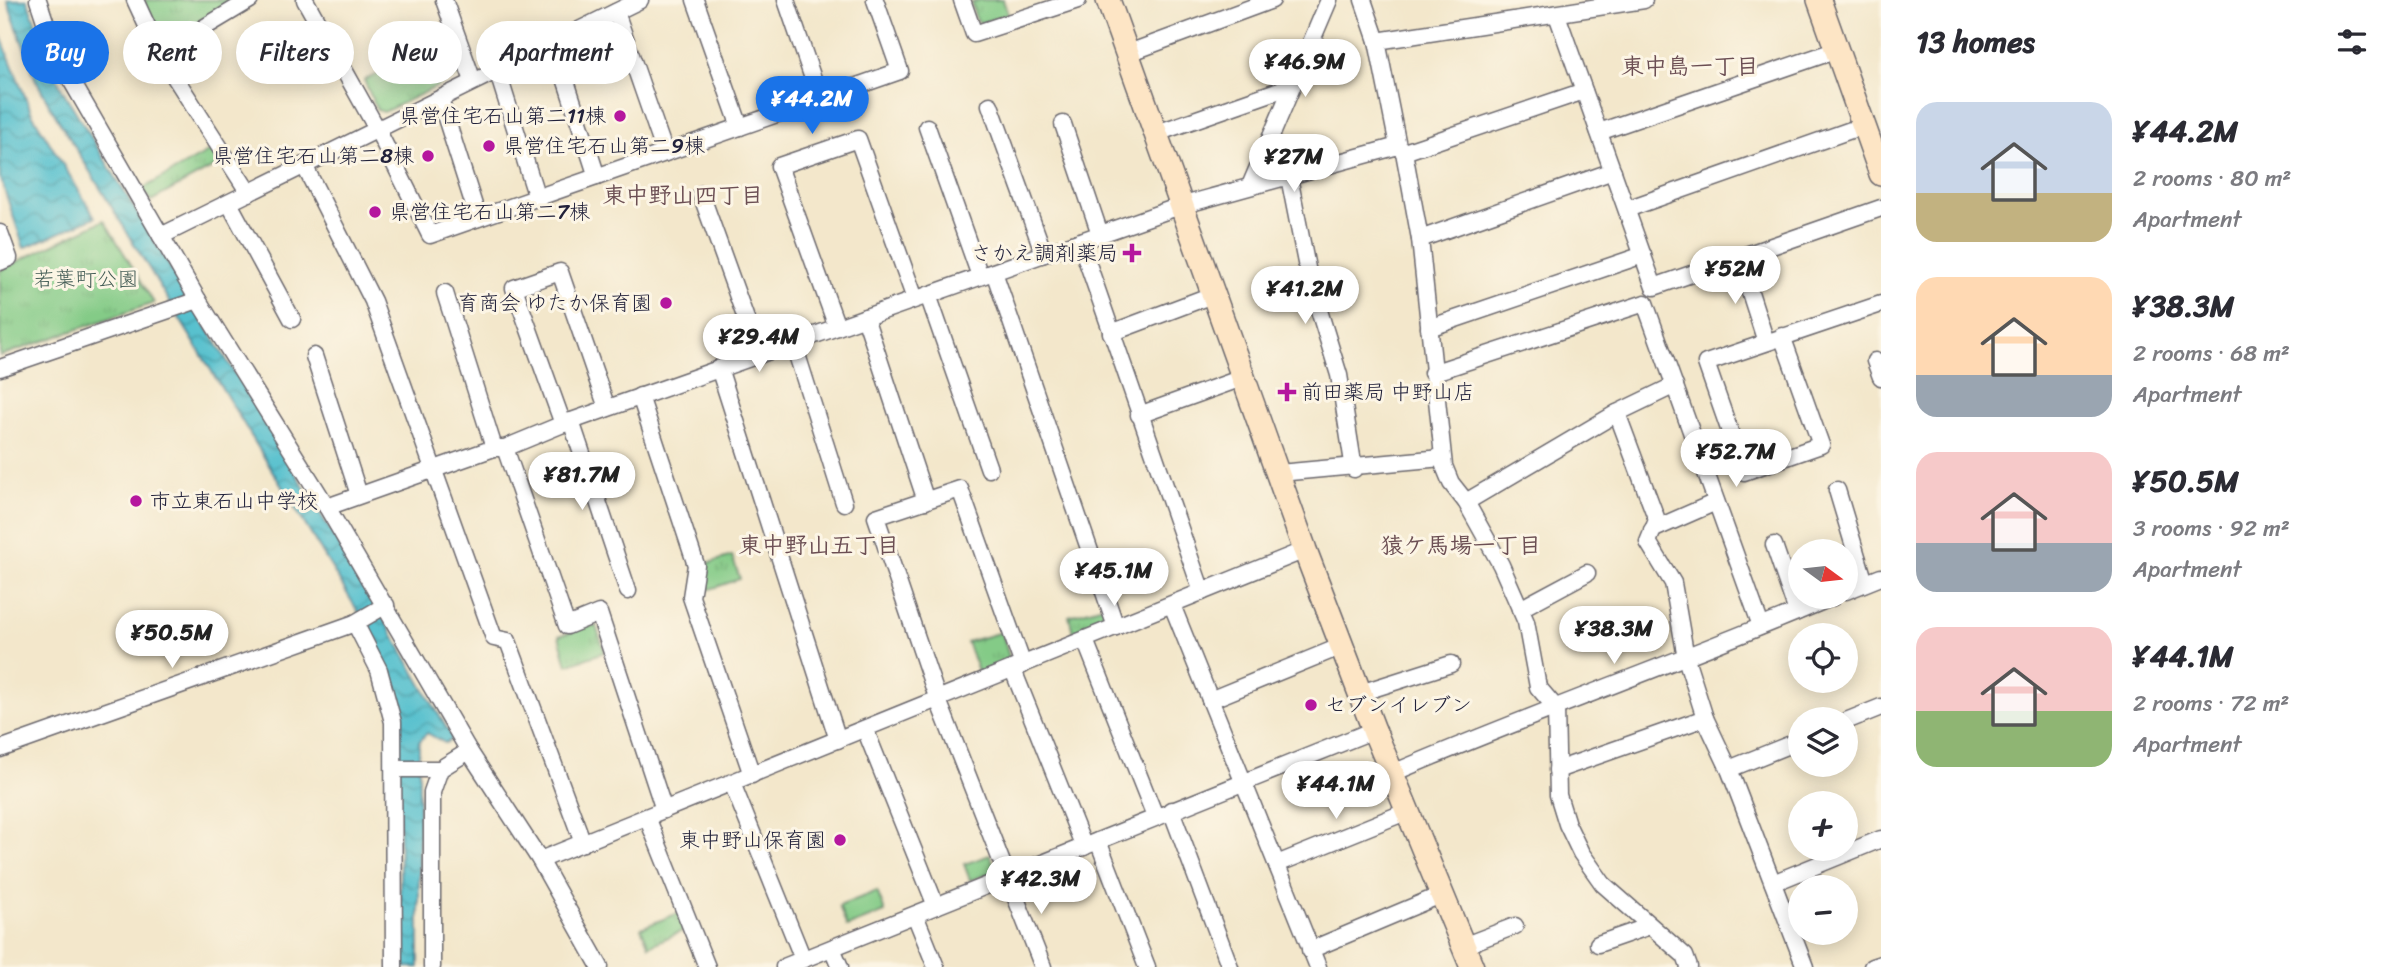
<!DOCTYPE html>
<html lang="en">
<head>
<meta charset="utf-8">
<style>
	:root { --surface:#fff; --page:#f2f2f3; --text:#2b2b33; --muted:#7c7c81; --accent:#1a73e8 }
	body { margin:0; font-family:Sriracha,"Klee One",sans-serif; background:var(--page); color:var(--text); height:100vh; display:flex; flex-direction:column; font-size:26px; white-space:nowrap }
	* { box-sizing:border-box; margin:0 }
	p { font-size:23px; color:var(--muted) }
	.icon { flex:none; width:38px; height:38px; fill:none; stroke:currentColor; stroke-width:2; stroke-linecap:round; stroke-linejoin:round }
	.map { position:relative; flex:1; overflow:hidden }
	.sheet { display:flex; flex-direction:column; background:var(--surface); width:525px }
	.sheet>* { flex:none }
	.top-card { position:absolute; left:21px; top:21px; width:665px; height:63px; display:flex; gap:14px }
	.needle { width:46px; rotate:105deg }
	.fabs { position:absolute; left:1788px; top:539px; display:grid; gap:14px }
	.fabs a { display:grid; place-items:center; width:70px; height:70px; border-radius:50%; background:var(--surface); box-shadow:0 4px 18px #0003; font-size:35px }
	.price { position:absolute; translate:-50% -60px; padding:0 16px; border-radius:24px; background:#fff; color:#222; font-size:23px; line-height:46px; filter:drop-shadow(0 2px 4px #0008) }
	.price::after { content:''; position:absolute; left:50%; top:42px; width:21px; height:16px; margin-left:-10px; background:inherit; clip-path:polygon(0 0,100% 0,50% 100%) }
	.price.current { background:var(--accent); color:#fff }
	ul { padding:0; list-style:none }
	li { display:flex; align-items:center; gap:21px; height:175px; padding:0 35px }
	li span { display:grid; place-items:center; flex:none; width:196px; height:140px; border-radius:21px; color:#555 }
	li>.icon { margin-inline-start:auto }
	span .icon { width:84px; height:84px; fill:#fffc; stroke-width:1 }
	li b { font-size:30px }
	h2 { display:flex; justify-content:space-between; align-items:center; height:84px; padding:0 35px; font-size:30px }
	.pill { padding:0 24px; border-radius:32px; background:var(--surface); box-shadow:0 4px 18px #0003; font-size:24px; line-height:63px }
	.pill.current { background:var(--accent); color:#fff }
	main { display:flex; flex:1; min-height:0 }
	.map>svg:first-child { display:block }
	.grass { fill:url(#grass-tufts); stroke:#537661; stroke-width:2 }
	.pitch { fill:#84cb87; stroke:#537661; stroke-width:2 }
	.water { fill:url(#water-waves); stroke:#3b7184; stroke-width:2 }
	.lines { fill:none; stroke-linecap:round; stroke-linejoin:round }
	.street-casing { stroke:#6b676d; stroke-width:19 }
	.secondary-casing { stroke:#6b676d; stroke-width:26 }
	.street { stroke:#fff; stroke-width:16 }
	.secondary { stroke:#fde5c5; stroke-width:23 }
	.poi-dot { fill:#b5179e; stroke:#fcf5e5; stroke-width:2.5 }
	.labels { text-anchor:middle; stroke-width:6; stroke-linejoin:round; paint-order:stroke }
	.poi-label { font-size:21px; fill:#22223b; stroke:#fcf5e5; text-anchor:end }
	.park-label { font-size:21px; fill:#445d56; stroke:#fcf5e5 }
	.neighbourhood-label { font-size:23px; font-weight:bold; fill:#6c4f54; stroke:#fcf5e5 }
</style>
</head>
<body>
<main>
<div class="map">
<svg width="1881" height="967" viewBox="0 0 1881 967">
	<defs>
		<pattern id="grass-tufts" width="24" height="20" patternUnits="userSpaceOnUse" patternTransform="scale(1.75)"><rect width="24" height="20" fill="#84cb87"/><path d="M3 7l-1-3M5 7V3M7 7l1-3M15 17l-1-3M17 17v-4M19 17l1-3" fill="none" stroke="#72ae75"/></pattern>
		<pattern id="water-waves" width="16" height="10" patternUnits="userSpaceOnUse" patternTransform="scale(1.75)"><rect width="16" height="10" fill="#54c0ce"/><path d="M0 5q4-4 8 0t8 0" fill="none" stroke="#459ca8"/></pattern>
	</defs>
	<rect width="100%" height="100%" fill="#fcf5e5"/>
	<filter id="ink" filterUnits="userSpaceOnUse"><feTurbulence type="fractalNoise" baseFrequency=".0143" numOctaves="2"/><feDisplacementMap in="SourceGraphic" scale="14" xChannelSelector="R" yChannelSelector="G"/><feConvolveMatrix kernelMatrix="1 2 1 2 8 2 1 2 1" color-interpolation-filters="sRGB"/></filter>
	<filter id="wash" filterUnits="userSpaceOnUse"><feTurbulence type="fractalNoise" baseFrequency=".00686" numOctaves="4" result="noise"/><feDisplacementMap in="SourceGraphic" scale="28" xChannelSelector="R" yChannelSelector="G"/><feGaussianBlur stdDeviation="1.57" result="paint"/><feColorMatrix in="noise" values="0 0 0 0 0 0 0 0 0 0 0 0 0 0 0 0 0 1.4 0 .05"/><feComposite in="paint" operator="in"/></filter>
	<g filter="url(#wash)">
		<rect width="100%" height="100%" fill="#f3e7cb"/>
		<!-- grass -->
		<g class="grass">
			<path d="M144 0H236L164 44 153 24Z"/>
			<path d="M979 0H1003L1008 14 981 23 976 19 971 3Z"/>
			<path d="M449 44 461 75 384 112 377 110 364 80Z"/>
			<path d="M210 151 221 163 151 201 142 189Z"/>
			<path d="M104 220 154 303 0 356V270Z"/>
			<path d="M732 556 740 579 699 593 697 586 704 572 703 565Z"/>
			<path d="M1103 606 1107 619 1105 624 1074 636 1069 616Z"/>
			<path d="M589 626H596L605 652 567 665 559 636Z"/>
			<path d="M1002 632 1009 657 1007 664 979 674 967 642Z"/>
			<path d="M990 855 995 867 993 873 970 880 964 864Z"/>
			<path d="M681 912 687 929 649 946 641 928Z"/>
		</g>
		<!-- pitch -->
		<path class="pitch" d="M877 891 885 912 847 927 839 906Z"/>
		<!-- water -->
		<g class="water">
			<path d="M7 0H27L60 86 375 604 453 739 445 743 427 733 419 742V967H401L398 715 381 656 359 613 50 106 35 78Z"/>
			<path d="M0 34 32 114 95 217 24 248 0 177Z"/>
		</g>
	</g>
	<g filter="url(#ink)">
		<g class="lines">
			<!-- street casing -->
			<g class="street-casing">
				<g id="street">
					<path d="M38 0 56 54 198 300 327 507 469 751 540 860 600 967"/>
					<path d="M135 0 160 54 249 193"/>
					<path d="M305 0 377 129 430 235 900 71 875 0"/>
					<path d="M444 0 473 81"/>
					<path d="M695 0 740 127"/>
					<path d="M786 0 820 99"/>
					<path d="M962 0 974 34 1078 0"/>
					<path d="M1363 0 1377 41 1398 146 1404 152 1420 239 1444 466 1451 483 1466 502 1501 565 1526 622 1538 687 1556 708 1558 795 1567 824 1581 853 1603 884 1685 956 1689 967"/>
					<path d="M616 12 665 153"/>
					<path d="M1557 15 1654 287 1881 208"/>
					<path d="M1377 41 1644 0"/>
					<path d="M541 48 564 75 597 177"/>
					<path d="M160 54 250 0"/>
					<path d="M1126 54 1272 0"/>
					<path d="M497 70 537 198"/>
					<path d="M440 99 478 218"/>
					<path d="M990 105 1044 254"/>
					<path d="M1063 124 1100 234"/>
					<path d="M927 127 980 276"/>
					<path d="M1599 132 1837 50"/>
					<path d="M1154 134 1291 86"/>
					<path d="M1404 152 1584 91"/>
					<path d="M304 165 373 301 494 638 508 641 583 843"/>
					<path d="M1289 177 1309 278 1339 375 1354 469"/>
					<path d="M1250 186 1329 0"/>
					<path d="M701 194 759 355"/>
					<path d="M229 203 292 319"/>
					<path d="M1627 209 1865 125"/>
					<path d="M0 233 9 258 0 262"/>
					<path d="M161 236 640 0"/>
					<path d="M1420 239 1613 171"/>
					<path d="M1080 241 1202 592"/>
					<path d="M1739 258 1766 342"/>
					<path d="M994 272 1116 627"/>
					<path d="M445 293 494 448"/>
					<path d="M928 295 989 469"/>
					<path d="M865 317 926 501"/>
					<path d="M837 327 779 166 858 139 915 299"/>
					<path d="M1429 328 1643 255"/>
					<path d="M1111 333 1212 295"/>
					<path d="M1782 336 1821 445 1744 472 1706 363 1881 304"/>
					<path d="M793 342 844 503"/>
					<path d="M314 356 359 495"/>
					<path d="M1875 361 1881 377"/>
					<path d="M0 368 198 300"/>
					<path d="M719 368 838 740"/>
					<path d="M1432 373 1645 303 1761 626"/>
					<path d="M640 396 696 565 691 597 752 775"/>
					<path d="M1617 413 1657 520 1648 542 1673 583 1686 658 1705 718 1729 769 1805 967"/>
					<path d="M1139 415 1242 378"/>
					<path d="M571 421 628 591"/>
					<path d="M563 424 514 288 560 272 607 408"/>
					<path d="M505 448 567 626 599 613 664 810"/>
					<path d="M1279 473 1442 458"/>
					<path d="M1837 490 1865 583"/>
					<path d="M1466 502 1617 413 1675 385"/>
					<path d="M327 507 494 448H505L563 424 1180 206 1398 146"/>
					<path d="M1652 530 1716 502"/>
					<path d="M1774 545 1797 612"/>
					<path d="M1846 591 1881 577"/>
					<path d="M1172 605 1318 967"/>
					<path d="M1520 609 1587 573"/>
					<path d="M355 623 379 670 393 722 394 967"/>
					<path d="M1085 640 1155 816"/>
					<path d="M1023 665 960 489 876 517 938 700 1043 967"/>
					<path d="M1013 670 1084 847"/>
					<path d="M1360 693 1451 664"/>
					<path d="M1210 700 1342 646"/>
					<path d="M1846 721 1881 707"/>
					<path d="M865 729 936 906"/>
					<path d="M0 749 355 623 386 605"/>
					<path d="M394 769H440"/>
					<path d="M1729 769 1801 740"/>
					<path d="M1557 770 1705 718"/>
					<path d="M1393 773C1538 711 1687 659 1833 597"/>
					<path d="M732 783 803 959"/>
					<path d="M1171 810 1230 967"/>
					<path d="M647 817 707 967"/>
					<path d="M1098 841 1147 967"/>
					<path d="M540 860 1305 550"/>
					<path d="M1277 864 1408 811"/>
					<path d="M1773 883 1881 839"/>
					<path d="M915 915 936 967"/>
					<path d="M1598 944 1650 926"/>
					<path d="M1463 946 1515 926"/>
					<path d="M832 948 840 967"/>
					<path d="M1310 950 1443 894"/>
					<path d="M432 967V792L440 769 469 751"/>
					<path d="M784 967 1374 730"/>
					<path d="M1872 967 1881 964"/>
				</g>
			</g>
			<!-- secondary casing -->
			<g class="secondary-casing">
				<g id="secondary">
					<path d="M1108 0 1305 550 1374 730 1472 967"/>
					<path d="M1819 0 1881 174"/>
				</g>
			</g>
			<!-- street -->
			<use href="#street" class="street"/>
			<!-- secondary -->
			<use href="#secondary" class="secondary"/>
		</g>
	</g>
	<!-- markers -->
	<g class="poi-dot">
		<circle cx="620" cy="116" r="7"/>
		<circle cx="489" cy="146" r="7"/>
		<circle cx="428" cy="156" r="7"/>
		<circle cx="375" cy="212" r="7"/>
		<path d="M1128.5 242.5h7v7h7v7h-7v7h-7v-7h-7v-7h7z"/>
		<circle cx="666" cy="303" r="7"/>
		<path d="M1283.5 381.5h7v7h7v7h-7v7h-7v-7h-7v-7h7z"/>
		<circle cx="136" cy="501" r="7"/>
		<circle cx="1311" cy="705" r="7"/>
		<circle cx="840" cy="840" r="7"/>
	</g>
	<g class="labels">
		<!-- poi labels -->
		<g class="poi-label">
			<text x="606" y="123">県営住宅石山第二11棟</text>
			<text x="503" y="153" text-anchor="start">県営住宅石山第二9棟</text>
			<text x="414" y="163">県営住宅石山第二8棟</text>
			<text x="389" y="219" text-anchor="start">県営住宅石山第二7棟</text>
			<text x="1118" y="260">さかえ調剤薬局</text>
			<text x="652" y="310">育商会 ゆたか保育園</text>
			<text x="1301" y="399" text-anchor="start">前田薬局 中野山店</text>
			<text x="150" y="508" text-anchor="start">市立東石山中学校</text>
			<text x="1325" y="712" text-anchor="start">セブンイレブン</text>
			<text x="826" y="847">東中野山保育園</text>
		</g>
		<!-- park labels -->
		<g class="park-label">
			<text x="86" y="286">若葉町公園</text>
		</g>
		<!-- neighbourhood labels -->
		<g class="neighbourhood-label">
			<text x="1690" y="74">東中島一丁目</text>
			<text x="683" y="203">東中野山四丁目</text>
			<text x="819" y="553">東中野山五丁目</text>
			<text x="1461" y="553">猿ケ馬場一丁目</text>
		</g>
	</g>
</svg>
<div class="fabs">
<a><svg class="needle" viewBox="-14 -14 28 28"><path d="M0-13l5 13h-10z" fill="#e53935"/><path d="M0 13l5-13h-10z" fill="#7c7c81"/></svg></a>
<a><svg class="icon" aria-label="locate" viewBox="0 0 24 24"><circle cx="12" cy="12" r="6"/><path d="M12 2v4M12 18v4M2 12h4M18 12h4"/></svg></a>
<a><svg class="icon" aria-label="layers" viewBox="0 0 24 24"><path d="M12 4l9 5-9 5-9-5zM3 14l9 5 9-5"/></svg></a>
<a>+</a>
<a>−</a>
</div>
<b class="price" style="left:1305px;top:99px">¥46.9M</b>
<b class="price current" style="left:812px;top:136px">¥44.2M</b>
<b class="price" style="left:1294px;top:194px">¥27M</b>
<b class="price" style="left:1735px;top:306px">¥52M</b>
<b class="price" style="left:1305px;top:326px">¥41.2M</b>
<b class="price" style="left:759px;top:374px">¥29.4M</b>
<b class="price" style="left:1736px;top:489px">¥52.7M</b>
<b class="price" style="left:582px;top:512px">¥81.7M</b>
<b class="price" style="left:1114px;top:608px">¥45.1M</b>
<b class="price" style="left:1614px;top:666px">¥38.3M</b>
<b class="price" style="left:172px;top:670px">¥50.5M</b>
<b class="price" style="left:1336px;top:821px">¥44.1M</b>
<b class="price" style="left:1041px;top:916px">¥42.3M</b>
<div class="top-card">
<a class="pill current">Buy</a>
<a class="pill">Rent</a>
<a class="pill">Filters</a>
<a class="pill">New</a>
<a class="pill">Apartment</a>
</div>
</div>
<section class="sheet">
<h2>13 homes<svg class="icon" aria-label="filters" viewBox="0 0 24 24"><path d="M4 7h16M4 17h16"/><circle cx="9" cy="7" r="2"/><circle cx="15" cy="17" r="2"/></svg></h2>
<ul>
<li><span style="background:linear-gradient(#c9d6e8 65%,#c2b280 0)"><svg class="icon" aria-label="home" viewBox="0 0 24 24"><path d="M3 11l9-7 9 7M6 9v11h12V9"/></svg></span><div><b>¥44.2M</b><p>2 rooms · 80 m²</p><p>Apartment</p></div></li>
<li><span style="background:linear-gradient(#ffd9b3 70%,#9aa5b1 0)"><svg class="icon" aria-label="home" viewBox="0 0 24 24"><path d="M3 11l9-7 9 7M6 9v11h12V9"/></svg></span><div><b>¥38.3M</b><p>2 rooms · 68 m²</p><p>Apartment</p></div></li>
<li><span style="background:linear-gradient(#f6c9c9 65%,#9aa5b1 0)"><svg class="icon" aria-label="home" viewBox="0 0 24 24"><path d="M3 11l9-7 9 7M6 9v11h12V9"/></svg></span><div><b>¥50.5M</b><p>3 rooms · 92 m²</p><p>Apartment</p></div></li>
<li><span style="background:linear-gradient(#f6c9c9 60%,#8fb573 0)"><svg class="icon" aria-label="home" viewBox="0 0 24 24"><path d="M3 11l9-7 9 7M6 9v11h12V9"/></svg></span><div><b>¥44.1M</b><p>2 rooms · 72 m²</p><p>Apartment</p></div></li>
</ul>
</section>
</main>
</body>
</html>
